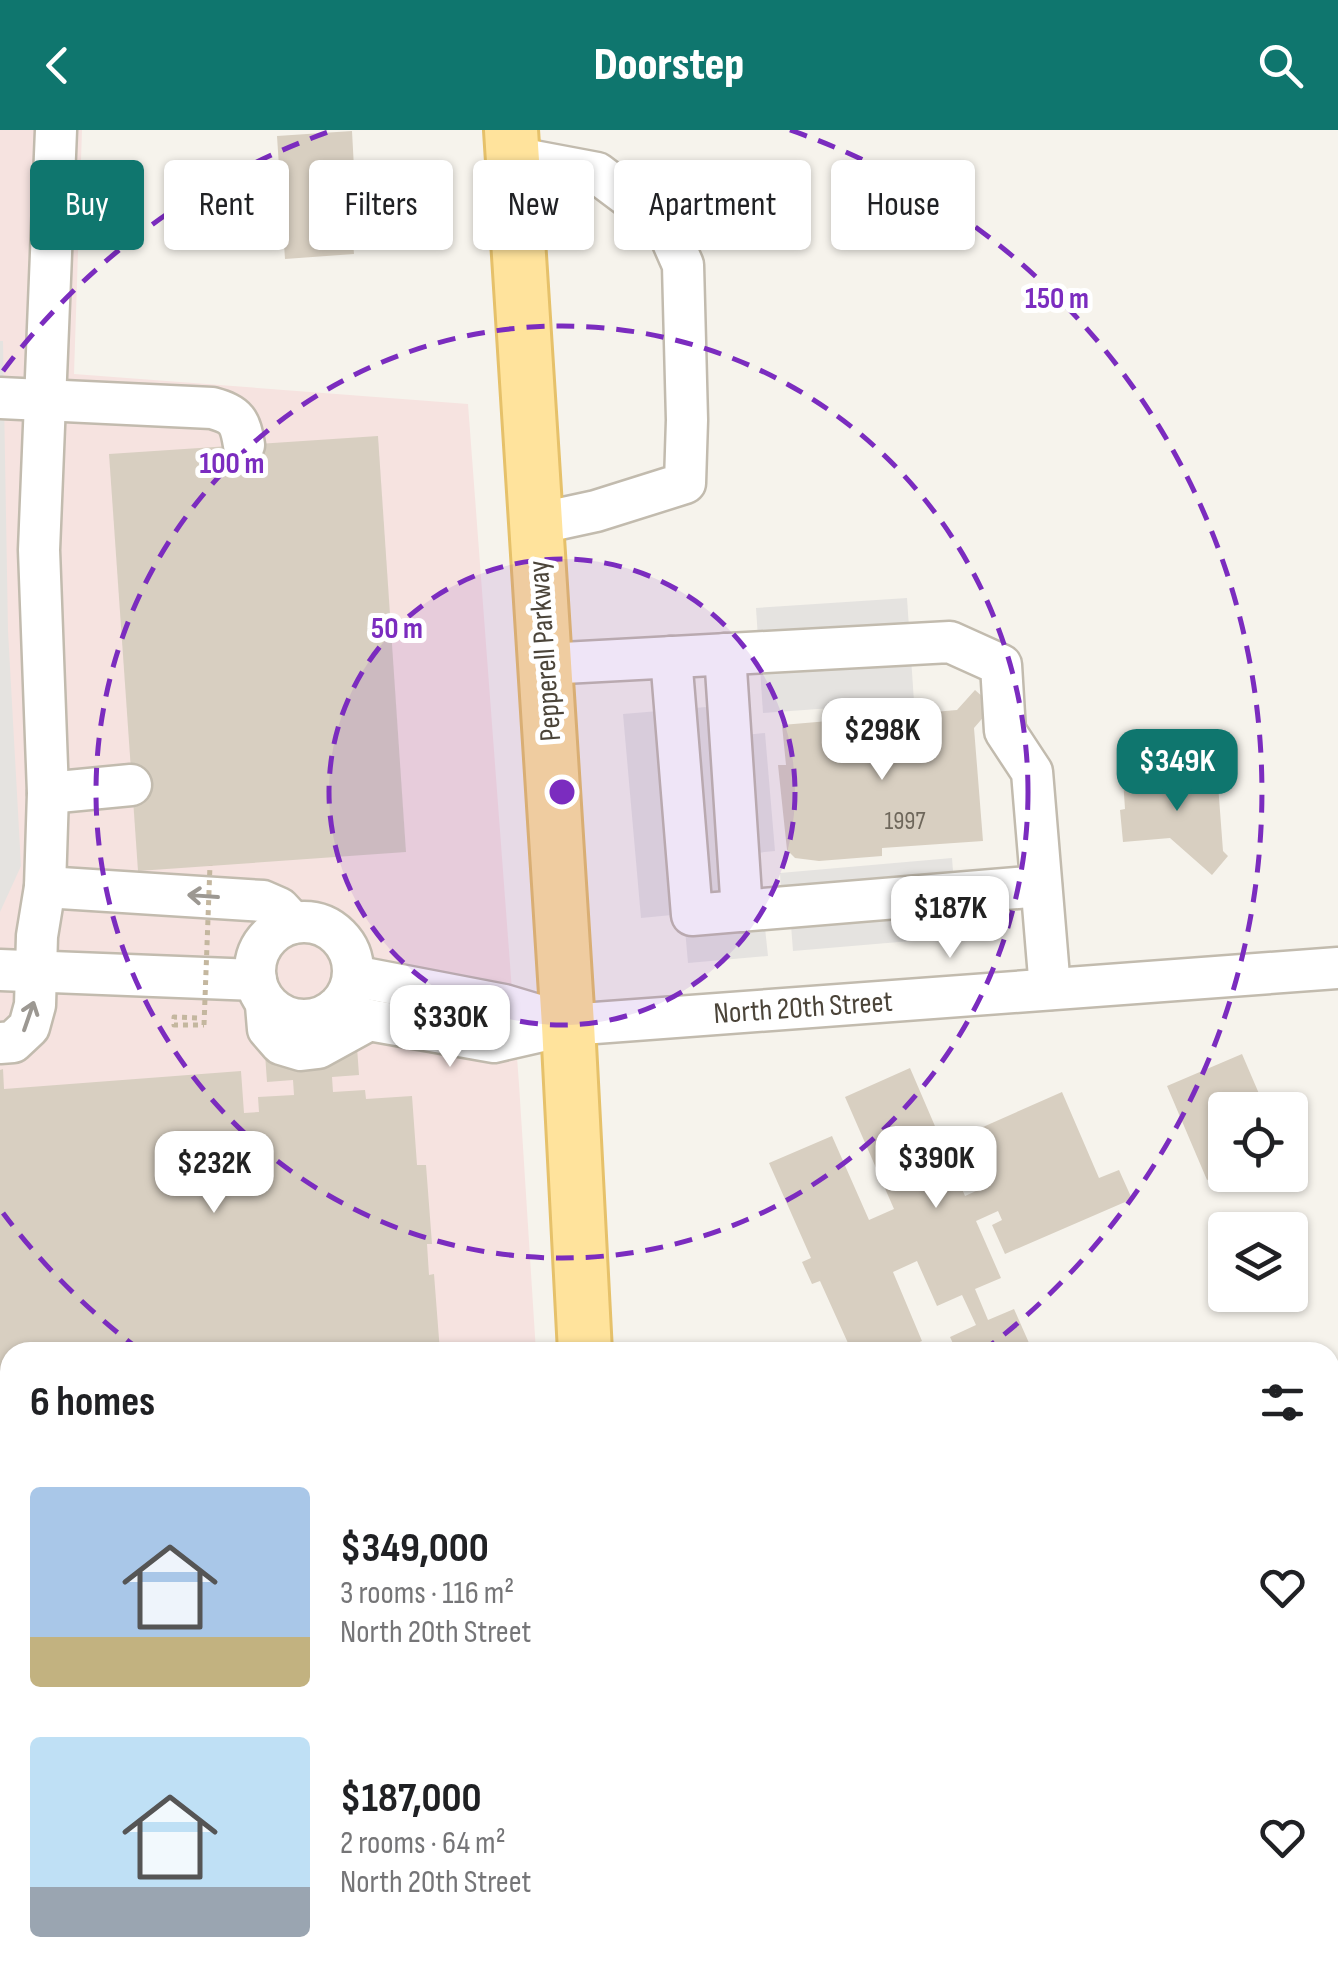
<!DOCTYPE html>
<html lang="en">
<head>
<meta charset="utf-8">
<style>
	:root { --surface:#fff; --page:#f6f6f6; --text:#202124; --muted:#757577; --accent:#0f766e }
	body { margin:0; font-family:"Sofia Sans Condensed",sans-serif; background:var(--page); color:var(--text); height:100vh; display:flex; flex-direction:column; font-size:38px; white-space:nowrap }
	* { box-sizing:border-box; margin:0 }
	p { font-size:32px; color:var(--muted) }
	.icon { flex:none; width:55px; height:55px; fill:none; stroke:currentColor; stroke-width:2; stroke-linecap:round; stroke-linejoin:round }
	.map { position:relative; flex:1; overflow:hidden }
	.side { position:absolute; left:0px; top:1212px; width:1340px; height:642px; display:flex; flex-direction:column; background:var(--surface); border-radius:30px 30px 0 0; box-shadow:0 2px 8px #0004 }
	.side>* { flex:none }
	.banner { position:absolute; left:30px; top:30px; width:1280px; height:90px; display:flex; gap:20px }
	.fabs { position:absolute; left:1208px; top:962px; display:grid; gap:20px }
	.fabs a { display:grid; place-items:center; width:100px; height:100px; border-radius:10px; background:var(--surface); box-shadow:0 2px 8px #0004; font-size:50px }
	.price { position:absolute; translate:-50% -85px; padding:0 22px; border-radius:20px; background:#fff; color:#222; font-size:32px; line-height:65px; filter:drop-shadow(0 2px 5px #0008) }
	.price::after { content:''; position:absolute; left:50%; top:60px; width:30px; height:22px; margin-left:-15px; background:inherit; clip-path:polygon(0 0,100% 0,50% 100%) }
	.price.on { background:var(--accent); color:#fff }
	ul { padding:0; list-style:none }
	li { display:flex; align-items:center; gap:30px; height:250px; padding:0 30px }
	li span { display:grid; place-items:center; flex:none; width:280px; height:200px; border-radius:10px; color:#555 }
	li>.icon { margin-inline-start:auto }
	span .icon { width:120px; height:120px; fill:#fffc; stroke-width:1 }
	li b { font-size:42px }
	h2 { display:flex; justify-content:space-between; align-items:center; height:120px; padding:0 30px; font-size:42px }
	.tag { padding:0 35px; border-radius:10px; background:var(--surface); box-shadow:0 2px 8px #0004; font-size:35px; line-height:90px }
	.tag.on { background:var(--accent); color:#fff }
	header { display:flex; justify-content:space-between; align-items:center; height:130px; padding:0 30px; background:var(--accent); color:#fff; font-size:45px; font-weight:800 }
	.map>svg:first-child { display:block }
	.medical { fill:#f6e3e0 }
	.parking { fill:#e5e3e0 }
	.building { fill:#d8cfc1 }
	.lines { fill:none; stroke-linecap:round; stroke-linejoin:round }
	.minor-casing { stroke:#c2bbae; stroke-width:45 }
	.major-casing { stroke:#e6c16a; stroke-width:58 }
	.path { stroke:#c4b79f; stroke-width:5; stroke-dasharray:5 5; stroke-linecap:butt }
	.minor { stroke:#fff; stroke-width:40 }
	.major { stroke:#ffe39c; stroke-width:52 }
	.path-bridge { stroke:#c4b79f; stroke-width:5; stroke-dasharray:5 5; stroke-linecap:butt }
	.oneway { stroke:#9c9892 }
	.ring { fill:none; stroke:#7b2cbf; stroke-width:5; stroke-dasharray:18 12 }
	.labels { text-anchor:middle; stroke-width:10; stroke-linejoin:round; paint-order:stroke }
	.number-label { font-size:25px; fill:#6e675b }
	.street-label { font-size:30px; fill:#4b4439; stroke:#fff }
	.centre { fill:#7b2cbf; stroke:#fff; stroke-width:5 }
	.ring-label { font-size:30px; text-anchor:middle; font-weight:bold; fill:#7b2cbf; stroke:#fff; stroke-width:10; stroke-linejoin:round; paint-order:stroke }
</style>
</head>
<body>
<header><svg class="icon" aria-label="back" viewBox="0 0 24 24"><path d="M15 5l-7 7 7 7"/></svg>Doorstep<svg class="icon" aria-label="search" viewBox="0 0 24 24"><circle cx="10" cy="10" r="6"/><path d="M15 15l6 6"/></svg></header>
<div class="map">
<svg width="1338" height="1853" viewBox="0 0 1338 1853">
	<rect width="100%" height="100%" fill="#f6f3ec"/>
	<!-- medical -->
	<path class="medical" d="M0 0H82L74 244 468 274 519 954 536 1222H10V1676H0Z"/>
	<!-- parking -->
	<g class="parking">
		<path d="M0 211H3L8 501 21 736 0 782Z"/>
		<path d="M907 468 914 572 763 583 756 478Z"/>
		<path d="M742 574 745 605 765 603 775 721 756 723 760 766 781 764 780 743 952 728 958 807 793 821 791 795 765 798 768 826 688 833 685 799 672 785 641 788 623 584Z"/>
	</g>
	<!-- building -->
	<g class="building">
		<path d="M352 1 356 75H350L354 124 285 129 277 6Z"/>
		<path d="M378 306 406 722 138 741 109 324Z"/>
		<path d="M975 560 993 576 974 598 983 711 882 718V726L819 731 795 728 787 720 778 635H786L782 595 957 580Z"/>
		<path d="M1217 641 1223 721 1228 726 1212 745 1170 708 1123 712 1120 680 1125 679 1123 649Z"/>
		<path d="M329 897 357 917 359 945 332 947 333 962 365 960 366 969 412 966 417 1035H426L432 1114H427L429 1145 434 1144 440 1222H10V1302H0V940L3 939 4 959 241 941 244 983 259 982 258 967 294 965 293 950 267 952 265 924 289 900Z"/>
		<path d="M1242 924 1266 980H1225V1042L1207 1050 1167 956Z"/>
		<path d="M910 938 965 1066 987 1056 975 1028 969 1031 958 1008 1062 962 1099 1048 1119 1040 1132 1069 1005 1124 992 1095 1002 1090 998 1081 976 1091 1001 1148 975 1159 988 1190 1014 1179 1033 1222H957L950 1207 976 1195 962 1165 937 1176 917 1131 893 1142 922 1211 896 1222H852L820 1151 812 1154 802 1132 811 1128 769 1033 832 1006 869 1090 894 1079 845 967Z"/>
		<path d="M10 1402V1470L0 1471V1403Z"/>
		<rect x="0" y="1559" width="10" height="65"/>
		<path d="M823 1845H997L996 1853H815Z"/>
	</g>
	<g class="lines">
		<!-- minor casing -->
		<g class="minor-casing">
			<g id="minor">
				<path d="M512 27 597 43 665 94 683 135 687 290 685 353 596 381 536 394"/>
				<path d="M0 268 212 278C237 285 240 291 244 315"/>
				<path d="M725 524 742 781"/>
				<path d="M671 527 692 785 1041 756"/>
				<path d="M545 534 950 512 1001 535 1005 601 1032 642 1050 859"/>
				<path d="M48 663 131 655"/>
				<path d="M45 757 263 771 279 778 293 793"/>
				<circle cx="304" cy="841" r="49"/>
				<path d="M0 840 256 850"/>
				<path d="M353 846 504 875 564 893"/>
				<path d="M266 875 268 899 281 914 301 920 318 918 369 890"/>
				<path d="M335 879 369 890 494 912 568 895 1338 838"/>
				<path d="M0 913 13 912 29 897 35 875 37 806 45 757 48 663 39 420 56 0"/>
				<path d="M0 1356 10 1355"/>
				<path d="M0 1701H10"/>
				<path d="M1039 1845V1853"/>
				<path d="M758 1853V1845"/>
			</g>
		</g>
		<!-- major casing -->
		<g class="major-casing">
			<g id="major">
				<path d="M511 0 568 895 585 1222"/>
				<path d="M617 1845V1853"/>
			</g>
		</g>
		<!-- path -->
		<path class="path" d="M197 888 174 887V895H204"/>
		<!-- minor -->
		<use href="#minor" class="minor"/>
		<!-- major -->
		<use href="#major" class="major"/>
		<!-- path-bridge -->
		<path class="path-bridge" d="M204 895 210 735"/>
	</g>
	<!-- one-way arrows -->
	<defs><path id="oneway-shaft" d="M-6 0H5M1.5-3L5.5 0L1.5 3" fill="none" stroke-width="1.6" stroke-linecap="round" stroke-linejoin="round" transform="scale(2.5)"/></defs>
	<g class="oneway">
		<use href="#oneway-shaft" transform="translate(203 766) rotate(-176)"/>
		<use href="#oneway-shaft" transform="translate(29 886) rotate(-71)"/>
	</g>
	<!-- distance rings -->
	<circle cx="562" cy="662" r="233" fill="#7b2cbf" fill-opacity=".12"/>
	<g class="ring">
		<circle cx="562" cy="662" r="233"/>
		<circle cx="562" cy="662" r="466"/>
		<path d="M141 1221A700 700 0 0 1 3 1083M3 241A700 700 0 0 1 334 0M790 0A700 700 0 0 1 983 1221"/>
	</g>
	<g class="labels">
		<!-- number labels -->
		<g class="number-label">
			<text x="905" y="699">1997</text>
		</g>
		<!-- street labels -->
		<g class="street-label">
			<text transform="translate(544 521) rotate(-94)" y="10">Pepperell Parkway</text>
			<text transform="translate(803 877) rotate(-4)" y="10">North 20th Street</text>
		</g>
	</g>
	<circle cx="562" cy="662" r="15" class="centre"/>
	<g class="ring-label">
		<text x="1057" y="178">150 m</text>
		<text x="232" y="343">100 m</text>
		<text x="397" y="508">50 m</text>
	</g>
</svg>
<div class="fabs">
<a><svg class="icon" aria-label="locate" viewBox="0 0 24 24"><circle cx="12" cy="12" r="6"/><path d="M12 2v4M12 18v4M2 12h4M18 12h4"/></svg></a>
<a><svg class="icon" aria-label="layers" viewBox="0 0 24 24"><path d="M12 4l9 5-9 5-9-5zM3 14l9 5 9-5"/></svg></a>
</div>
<b class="price" style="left:882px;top:653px">$298K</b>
<b class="price on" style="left:1177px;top:684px">$349K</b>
<b class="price" style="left:950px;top:831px">$187K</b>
<b class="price" style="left:450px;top:940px">$330K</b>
<b class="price" style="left:936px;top:1081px">$390K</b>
<b class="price" style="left:214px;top:1086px">$232K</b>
<div class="banner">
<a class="tag on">Buy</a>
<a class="tag">Rent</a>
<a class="tag">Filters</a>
<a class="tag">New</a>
<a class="tag">Apartment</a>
<a class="tag">House</a>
</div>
<section class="side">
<h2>6 homes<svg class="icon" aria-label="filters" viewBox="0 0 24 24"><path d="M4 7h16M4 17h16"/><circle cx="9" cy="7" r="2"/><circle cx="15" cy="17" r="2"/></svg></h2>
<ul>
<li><span style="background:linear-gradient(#a9c7e8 75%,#c2b280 0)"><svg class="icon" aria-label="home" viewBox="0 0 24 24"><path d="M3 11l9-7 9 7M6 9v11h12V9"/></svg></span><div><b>$349,000</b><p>3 rooms · 116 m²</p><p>North 20th Street</p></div><svg class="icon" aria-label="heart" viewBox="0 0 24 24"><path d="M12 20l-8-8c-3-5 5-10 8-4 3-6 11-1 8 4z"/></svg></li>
<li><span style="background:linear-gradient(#bfe0f5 75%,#9aa5b1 0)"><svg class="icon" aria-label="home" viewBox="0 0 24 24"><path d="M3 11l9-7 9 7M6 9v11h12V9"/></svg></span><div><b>$187,000</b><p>2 rooms · 64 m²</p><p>North 20th Street</p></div><svg class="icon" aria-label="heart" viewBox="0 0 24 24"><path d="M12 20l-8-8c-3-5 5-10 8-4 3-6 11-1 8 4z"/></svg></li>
</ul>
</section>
</div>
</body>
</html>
